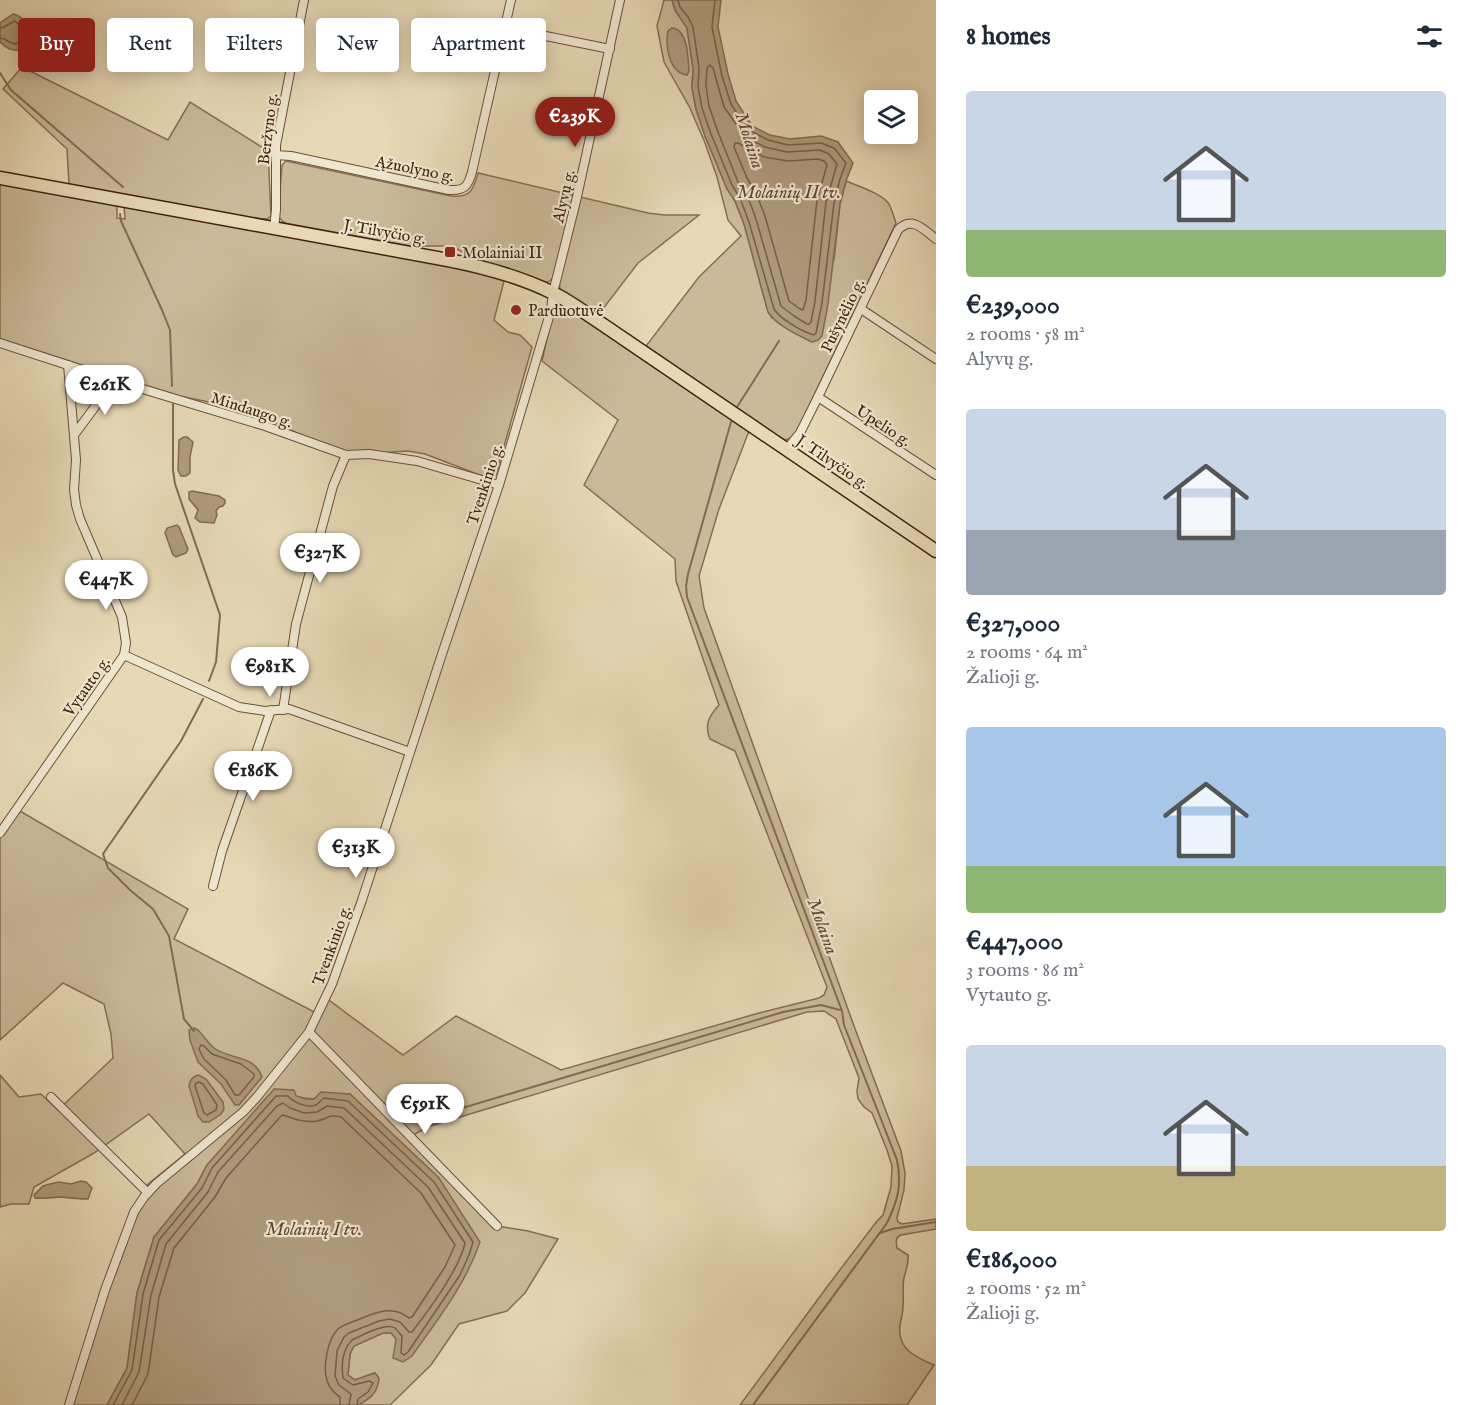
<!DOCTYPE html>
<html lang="en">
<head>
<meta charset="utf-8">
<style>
	:root { --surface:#fff; --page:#f6f6f7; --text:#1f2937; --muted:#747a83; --accent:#8f2418 }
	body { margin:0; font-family:"IM FELL English",serif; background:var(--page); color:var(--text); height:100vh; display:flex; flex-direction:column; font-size:22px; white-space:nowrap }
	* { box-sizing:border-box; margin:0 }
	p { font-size:20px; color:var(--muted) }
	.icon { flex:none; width:33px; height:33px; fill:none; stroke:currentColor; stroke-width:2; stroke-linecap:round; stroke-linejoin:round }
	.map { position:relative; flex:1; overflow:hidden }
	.panel { display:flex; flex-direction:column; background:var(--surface); width:540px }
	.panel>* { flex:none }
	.guide { position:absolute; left:18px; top:18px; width:570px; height:54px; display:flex; gap:12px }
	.tools { position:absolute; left:864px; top:90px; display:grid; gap:12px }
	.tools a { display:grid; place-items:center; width:54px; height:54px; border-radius:6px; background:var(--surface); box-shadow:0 3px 15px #0003; font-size:30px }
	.price { position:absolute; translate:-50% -51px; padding:0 14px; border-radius:21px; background:#fff; color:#222; font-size:20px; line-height:39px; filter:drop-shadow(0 2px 3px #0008) }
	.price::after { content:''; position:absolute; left:50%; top:36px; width:18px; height:14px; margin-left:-9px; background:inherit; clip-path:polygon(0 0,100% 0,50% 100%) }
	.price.selected { background:var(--accent); color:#fff }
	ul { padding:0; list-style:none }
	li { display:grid; align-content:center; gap:12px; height:318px; padding:0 30px }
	li span { display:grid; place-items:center; height:186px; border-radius:6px; color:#555 }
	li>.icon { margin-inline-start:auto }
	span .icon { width:108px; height:108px; fill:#fffc; stroke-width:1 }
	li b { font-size:26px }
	h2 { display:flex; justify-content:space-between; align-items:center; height:72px; padding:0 30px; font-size:26px }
	.tag { padding:0 21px; border-radius:6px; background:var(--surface); box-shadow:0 3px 15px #0003; font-size:21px; line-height:54px }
	.tag.selected { background:var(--accent); color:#fff }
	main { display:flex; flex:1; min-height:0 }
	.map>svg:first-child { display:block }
	.green { fill:#cbba9a; stroke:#866e54; stroke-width:1.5 }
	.water { fill:#af9b7d; stroke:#836b51; stroke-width:1.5 }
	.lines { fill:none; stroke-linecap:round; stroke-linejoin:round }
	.shore { stroke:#785e46; stroke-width:1.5 }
	.stream { stroke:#836b51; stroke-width:2 }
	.minor-casing { stroke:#6b5039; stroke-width:10 }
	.primary-casing { stroke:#42220f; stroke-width:15 }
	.minor { stroke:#efe6d0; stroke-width:8 }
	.primary { stroke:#e7d9b6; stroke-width:12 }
	.poi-dot { fill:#8f2418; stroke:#efe6d0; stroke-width:2 }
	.labels { text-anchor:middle; stroke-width:4.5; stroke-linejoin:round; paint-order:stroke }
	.street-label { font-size:16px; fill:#42220f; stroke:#efe6d0 }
	.poi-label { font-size:16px; fill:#42220f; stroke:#efe6d0; text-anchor:start }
	.water-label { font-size:18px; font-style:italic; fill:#634630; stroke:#efe6d0 }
</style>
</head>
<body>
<main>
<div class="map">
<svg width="936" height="1405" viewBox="0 0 936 1405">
	<rect width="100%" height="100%" fill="#e7d9b6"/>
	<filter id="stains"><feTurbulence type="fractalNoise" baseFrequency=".00333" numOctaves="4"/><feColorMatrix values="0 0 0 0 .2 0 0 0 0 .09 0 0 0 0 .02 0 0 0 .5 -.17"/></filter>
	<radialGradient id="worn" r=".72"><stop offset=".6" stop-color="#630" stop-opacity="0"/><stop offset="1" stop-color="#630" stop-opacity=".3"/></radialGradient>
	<!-- green -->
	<g class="green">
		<path d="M664 0H672L675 10 687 28 693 69 692 88 696 109 705 136 727 189 735 201 744 224 768 312 772 318 834 260 840 204 846 181C858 186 881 193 889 204 892 210 894 217 896 223L797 431 791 438 785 440 766 430 646 346 699 277 741 236 728 220 717 177 705 143 690 108 664 62 657 26Z"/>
		<path d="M22 67 168 140 190 102 268 151 271 216 267 219H258L69 184 67 149 3 89Z"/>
		<path d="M286 161 451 196C471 198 473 190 478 173L648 213 664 215H699L638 263 599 314 560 290 559 281 556 273 552 279 548 282 542 281 474 258 455 248 443 246H409L289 225 282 221 278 215 282 165Z"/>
		<path d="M0 183 117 204V218L125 219 124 205 467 268 505 277 494 320 508 332 520 335 532 347 496 475 485 477 425 454 408 451 346 455 277 424 273 417 244 409 179 396 0 339Z"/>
		<path d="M559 307 567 308 581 315 620 344 749 431 719 509 699 576 704 608 854 1026 901 1151 905 1173 904 1190 897 1218 898 1222 902 1224 936 1219V1229L901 1235C895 1238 896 1241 897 1248L908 1255C909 1264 906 1269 904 1278 902 1287 904 1297 903 1307 903 1313 901 1319 900 1325 897 1349 915 1357 934 1365L907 1405H740L827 1287 877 1221 883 1215 891 1187 892 1166 887 1150 872 1113 864 1107 858 1099 857 1091 859 1078 836 1019 824 1011 807 1012 427 1127 410 1137 497 1226 528 1231 558 1239 525 1293 507 1311 459 1324 431 1365 390 1405H359L372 1396 374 1373 355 1380 348 1375 350 1354 354 1346 383 1333H392L396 1339 439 1178 350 1094C332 1097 313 1102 296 1096L207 1165 197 1184 154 1237 137 1293 127 1368 107 1405H69L131 1211 147 1185 185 1154 149 1114 94 1153 34 1187 29 1204H11L0 1207V1075L19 1097 41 1094 58 1110 113 1058 111 1034 104 1004 63 983 0 1040V837L20 811 188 909 174 939 318 1014 326 998 403 1055 456 1016 561 1070 759 1013 819 998 824 995 827 987 735 751 710 739C704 725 709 716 719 705L676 581 675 559 584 485 618 420 542 361 553 312Z"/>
	</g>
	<!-- water -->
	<g class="water">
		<path d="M672 0H721L718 27 728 74 736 101 752 126 770 135 790 139 821 136 838 142 853 163 846 181 840 204 828 304 822 336 818 340 812 342C798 335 777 326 768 312L744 224 735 201 727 189 705 136 696 109 692 88 693 69 687 28 675 10Z"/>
		<path d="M13 14C22 16 33 27 35 36 25 49 14 57 0 42V23Z"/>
		<path d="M672 28C688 29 688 58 689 71L687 75C669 73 665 45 668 31Z"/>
		<path d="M184 437H187L193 442 190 457V473L186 476H181L178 470 179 440Z"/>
		<path d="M192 491 219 496 225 500V503L223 506 219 507 216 511 217 515 214 523 200 522 195 518 198 510 189 499V492Z"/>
		<path d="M177 525 179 527 188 549 186 553 176 557 173 555 165 533 167 528Z"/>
		<path d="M194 1028 198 1030C203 1035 208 1043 214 1048 230 1060 254 1054 262 1077L239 1105H235L221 1084 198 1062 190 1040 189 1030Z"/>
		<path d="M198 1075 206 1079 223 1102 224 1109 221 1114 209 1122H203L198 1116 189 1086C190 1080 192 1077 198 1075Z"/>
		<path d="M274 1089 294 1090 296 1096 306 1099H314L321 1092 350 1094 384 1126 439 1178 480 1242C466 1284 437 1320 412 1356L403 1362 393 1358 396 1339 391 1333H383L354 1346 350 1354 348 1375 355 1380 375 1373 379 1378C378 1393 371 1397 359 1405H107L127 1368 137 1293 154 1237 197 1184 207 1165Z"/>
		<path d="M81 1181 86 1182 92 1188 88 1199C79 1199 70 1198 62 1197 53 1197 43 1199 35 1198L34 1195 43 1186 50 1184 59 1182 71 1184Z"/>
	</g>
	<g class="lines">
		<!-- shore -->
		<g class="shore">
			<path d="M678 0 680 7 688 17 693 27 699 68 698 87 702 108 711 134 732 185 740 198 749 222 774 309C780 319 803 332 814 335L816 333 822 303 834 203 840 179 846 163 834 148 821 143 788 145 768 140 747 129 731 104 722 76 712 27 715 0"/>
			<path d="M0 28 4 27 15 21 28 34 16 44C10 44 6 38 0 38"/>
			<path d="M710 65 713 68 724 107 745 137 765 147 787 152 820 150 829 154 837 164 826 202 815 301 811 322 809 324H807L794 316 781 306 756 219 747 195 738 182 718 132 709 106 706 86 707 68Z"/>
			<path d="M735 143H738L764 157 788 161 818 159 824 161 827 165 817 200 806 300 803 310 800 309 789 301 765 216 756 193 747 178 734 147Z"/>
			<path d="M201 1045 204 1046 212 1054 241 1064 254 1074V1077L239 1095H235L226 1080 204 1059 199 1049Z"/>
			<path d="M199 1082 203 1084 217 1105 216 1110 207 1115 204 1113 195 1086 196 1083Z"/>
			<path d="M113 1405 132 1370 143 1294 159 1240 202 1188 212 1168 276 1096H288C294 1103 307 1108 316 1105 319 1103 321 1100 324 1098L348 1101 434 1182 473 1242 469 1255 460 1275 408 1352 404 1355 401 1353 402 1336C401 1335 397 1330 395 1328 386 1322 361 1336 352 1340 342 1350 341 1364 343 1378L353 1385 369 1381 373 1383 368 1392 358 1399 357 1405"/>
			<path d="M122 1405 139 1372 151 1295 166 1244 208 1192 218 1172 277 1106 283 1103 290 1108 304 1113 317 1112 327 1106 344 1108 428 1187 465 1243C459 1270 429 1310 412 1332H409L400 1322 390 1319 379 1321 349 1333 344 1337 337 1351 335 1376 339 1385 351 1394 349 1405"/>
			<path d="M132 1405 148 1374 159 1297 174 1248 215 1197 226 1178 281 1116 283 1115C294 1119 305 1123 317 1121 329 1119 326 1114 341 1117L421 1193 455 1245 445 1267 412 1317 409 1318C393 1305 376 1312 360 1319 353 1322 344 1324 338 1329 327 1340 322 1369 328 1383 330 1390 335 1393 340 1397V1405"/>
		</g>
		<!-- stream -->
		<g class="stream">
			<path d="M0 73 11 90 123 187"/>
			<path d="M120 214 121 221 162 310 170 330 172 386"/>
			<path d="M173 404V470L175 484 220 615 216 662 209 681"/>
			<path d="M737 407 779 341"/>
			<path d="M731 422 688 574 686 586 687 597 842 1011 844 1025 897 1160C902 1185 898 1200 887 1223L753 1405"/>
			<path d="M194 1031 184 1019 169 936 153 909 130 890 108 868 103 854 181 741 203 699"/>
			<path d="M419 1121 783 1012 821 1005 840 1010"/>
			<path d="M880 1233 892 1229 936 1222"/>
		</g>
		<!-- minor casing -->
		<g class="minor-casing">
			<g id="minor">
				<path d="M506 28 610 49"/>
				<path d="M275 155 291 156 449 190C465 191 468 186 472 172L511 0"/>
				<path d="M274 228 276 210V145L304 0"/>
				<path d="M861 309 936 359"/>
				<path d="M0 343 126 384 265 426 346 455 369 454 417 461 499 485"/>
				<path d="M818 397 936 475"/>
				<path d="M74 435 97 404 119 382"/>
				<path d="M786 450 800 433 818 397 898 230C912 215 924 230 936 239"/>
				<path d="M124 655 239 707 265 711 289 709 410 752"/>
				<path d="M283 710 296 624 333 486 346 455"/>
				<path d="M0 833 124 655 126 643 122 617 80 519 76 505 74 490 76 460 68 365"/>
				<path d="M213 886 222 851 271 710"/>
				<path d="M309 1032 497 1226"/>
				<path d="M51 1097 148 1193"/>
				<path d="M69 1405 105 1290 127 1231 134 1212 144 1197 156 1184 243 1112 257 1097 309 1032 332 984 362 900 442 654 499 485 538 354 551 310 553 293 577 197 620 0"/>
			</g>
		</g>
		<!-- primary casing -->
		<g class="primary-casing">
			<path id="primary" d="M0 178 448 260C484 267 518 276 551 292 568 300 584 312 599 322L936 551"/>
		</g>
		<!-- minor -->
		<use href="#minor" class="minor"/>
		<!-- primary -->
		<use href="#primary" class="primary"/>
	</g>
	<!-- markers -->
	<g class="poi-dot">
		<rect x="444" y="246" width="12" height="12" rx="3"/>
		<circle cx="516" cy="310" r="6"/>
	</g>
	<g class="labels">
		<!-- street labels -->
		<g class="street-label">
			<text transform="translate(267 129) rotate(-83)" y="6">Beržyno g.</text>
			<text transform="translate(415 168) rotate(11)" y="6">Ąžuolyno g.</text>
			<text transform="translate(563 196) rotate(-77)" y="6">Alyvų g.</text>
			<text transform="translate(385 231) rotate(10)" y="6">J. Tilvyčio g.</text>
			<text transform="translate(842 315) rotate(-64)" y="6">Pušynėlio g.</text>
			<text transform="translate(252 409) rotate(18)" y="6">Mindaugo g.</text>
			<text transform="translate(884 425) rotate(33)" y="6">Upelio g.</text>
			<text transform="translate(833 461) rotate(34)" y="6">J. Tilvyčio g.</text>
			<text transform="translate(484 484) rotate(-72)" y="6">Tvenkinio g.</text>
			<text transform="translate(86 686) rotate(-55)" y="6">Vytauto g.</text>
			<text transform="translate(331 945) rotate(-70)" y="6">Tvenkinio g.</text>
		</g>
		<!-- poi labels -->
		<g class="poi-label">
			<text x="462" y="258">Molainiai II</text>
			<text x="528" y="316">Parduotuvė</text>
		</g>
		<!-- water labels -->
		<g class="water-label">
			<text transform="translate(750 140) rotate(72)" y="6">Molaina</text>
			<text x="789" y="198">Molainių II tv.</text>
			<text transform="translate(823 926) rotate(70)" y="6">Molaina</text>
			<text x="314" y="1235">Molainių I tv.</text>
		</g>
	</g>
	<rect width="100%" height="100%" filter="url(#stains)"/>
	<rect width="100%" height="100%" fill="url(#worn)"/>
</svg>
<div class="tools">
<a><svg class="icon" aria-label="layers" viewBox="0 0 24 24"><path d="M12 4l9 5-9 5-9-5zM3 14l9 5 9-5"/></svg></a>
</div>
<b class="price selected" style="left:575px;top:148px">€239K</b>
<b class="price" style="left:105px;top:416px">€261K</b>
<b class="price" style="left:320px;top:584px">€327K</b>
<b class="price" style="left:106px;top:611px">€447K</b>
<b class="price" style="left:270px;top:698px">€981K</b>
<b class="price" style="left:253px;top:802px">€186K</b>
<b class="price" style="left:356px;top:879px">€313K</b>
<b class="price" style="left:425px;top:1135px">€591K</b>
<div class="guide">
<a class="tag selected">Buy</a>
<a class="tag">Rent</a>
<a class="tag">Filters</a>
<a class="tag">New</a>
<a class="tag">Apartment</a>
</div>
</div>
<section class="panel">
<h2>8 homes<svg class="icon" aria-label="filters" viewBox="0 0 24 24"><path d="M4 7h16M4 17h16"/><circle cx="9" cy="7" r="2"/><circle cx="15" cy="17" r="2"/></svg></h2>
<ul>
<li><span style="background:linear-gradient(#c9d6e8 75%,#8fb573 0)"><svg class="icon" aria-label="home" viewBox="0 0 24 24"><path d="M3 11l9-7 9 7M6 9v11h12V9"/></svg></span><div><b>€239,000</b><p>2 rooms · 58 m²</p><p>Alyvų g.</p></div></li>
<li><span style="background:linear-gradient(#c9d6e8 65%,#9aa5b1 0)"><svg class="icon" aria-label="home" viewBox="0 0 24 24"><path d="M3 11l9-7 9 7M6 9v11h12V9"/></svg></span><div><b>€327,000</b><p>2 rooms · 64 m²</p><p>Žalioji g.</p></div></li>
<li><span style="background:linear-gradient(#a9c7e8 75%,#8fb573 0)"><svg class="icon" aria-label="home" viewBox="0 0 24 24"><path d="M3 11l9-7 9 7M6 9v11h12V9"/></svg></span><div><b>€447,000</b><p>3 rooms · 86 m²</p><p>Vytauto g.</p></div></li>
<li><span style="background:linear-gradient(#c9d6e8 65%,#c2b280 0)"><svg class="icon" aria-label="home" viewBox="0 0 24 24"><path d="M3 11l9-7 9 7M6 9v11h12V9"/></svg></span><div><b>€186,000</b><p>2 rooms · 52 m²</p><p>Žalioji g.</p></div></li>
</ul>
</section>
</main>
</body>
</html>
